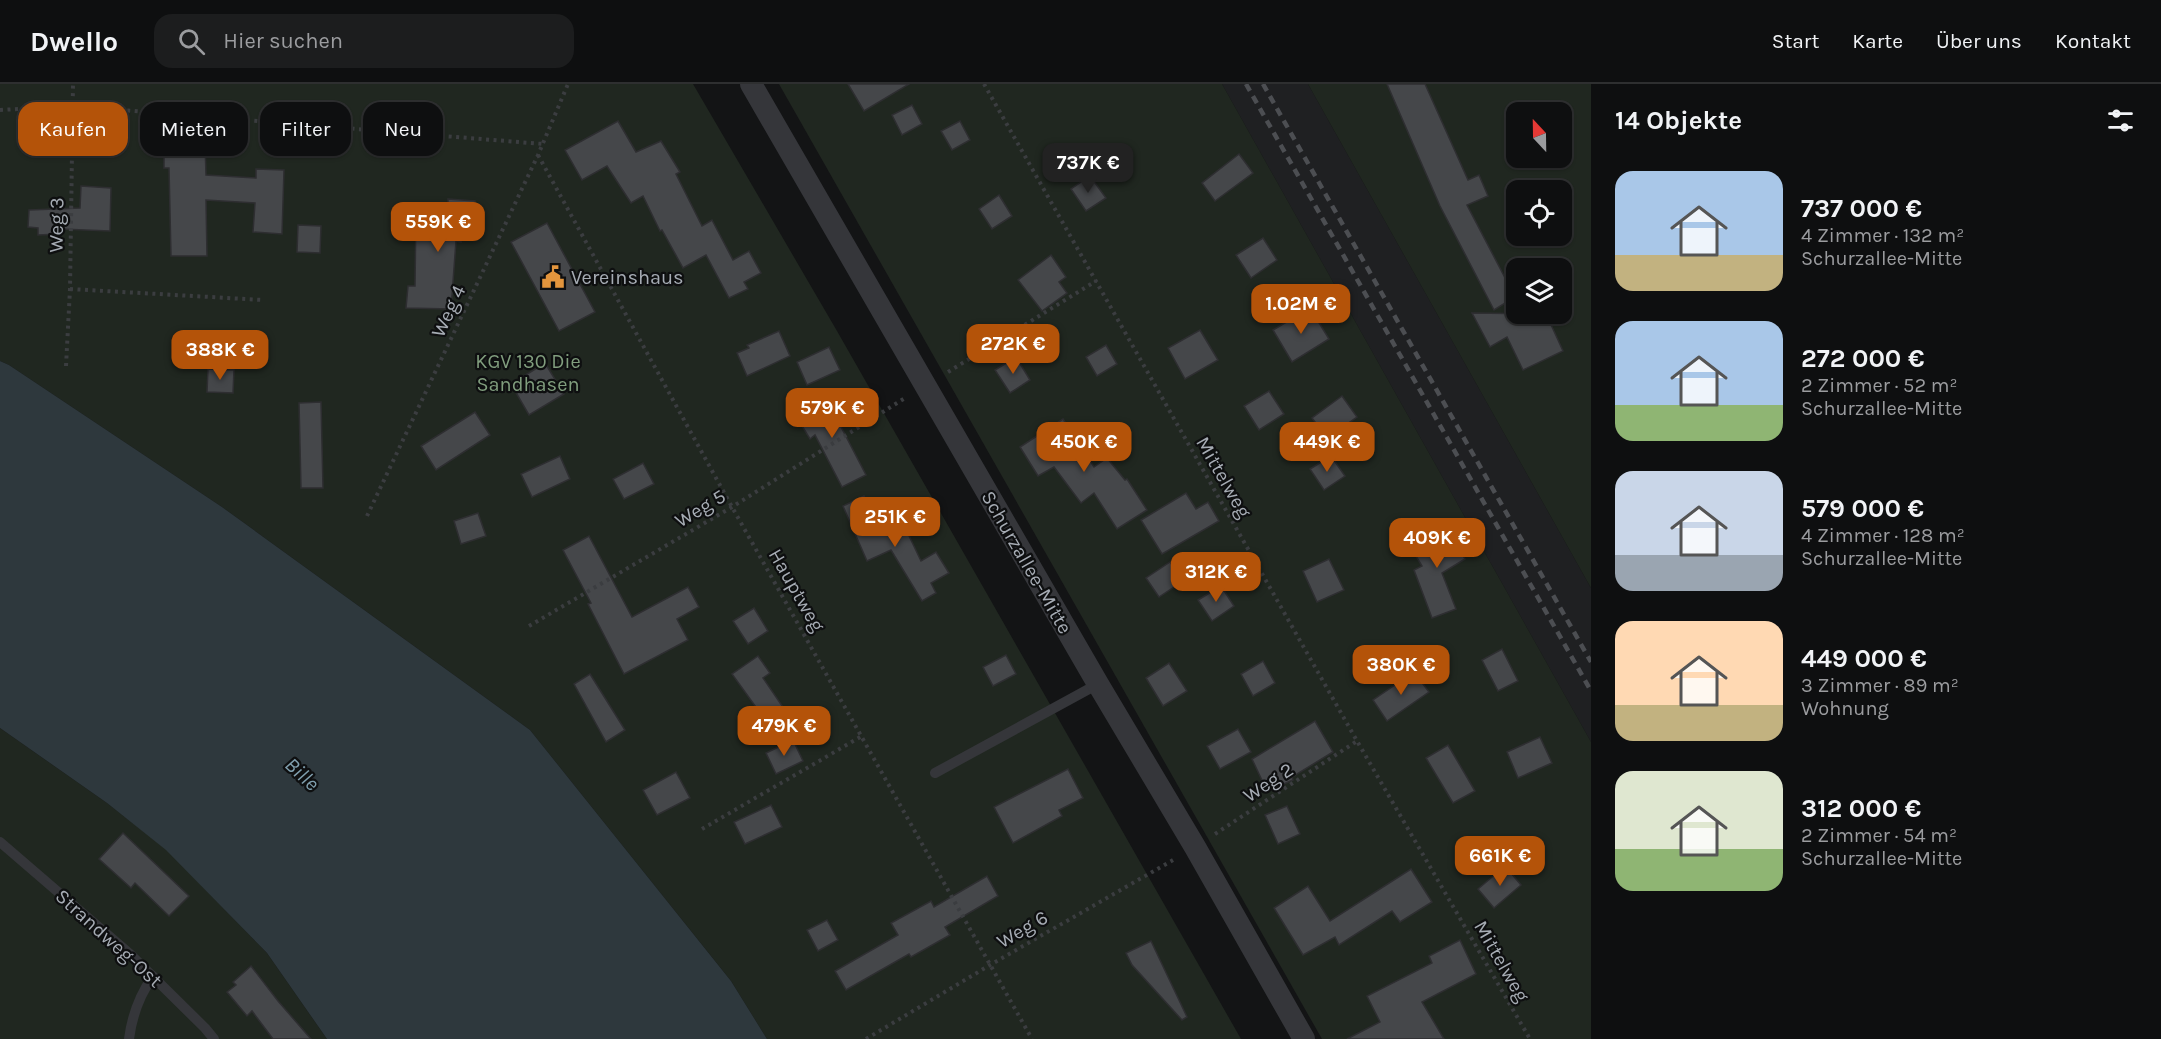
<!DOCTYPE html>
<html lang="de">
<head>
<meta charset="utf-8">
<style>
	:root { --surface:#0e0f10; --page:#1c1d1e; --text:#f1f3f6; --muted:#9b9c9f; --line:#2e2f30; --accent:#b45309 }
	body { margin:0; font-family:Karla,sans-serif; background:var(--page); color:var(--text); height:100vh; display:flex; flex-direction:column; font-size:22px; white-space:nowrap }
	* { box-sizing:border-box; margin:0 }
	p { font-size:20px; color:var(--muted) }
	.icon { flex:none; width:33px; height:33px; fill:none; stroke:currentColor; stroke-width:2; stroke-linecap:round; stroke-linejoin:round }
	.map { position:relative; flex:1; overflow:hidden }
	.details { display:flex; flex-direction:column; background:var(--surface); width:570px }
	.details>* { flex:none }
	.banner { position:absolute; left:18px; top:18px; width:570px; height:54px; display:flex; gap:12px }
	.needle { width:39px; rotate:338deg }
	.fabs { position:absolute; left:1506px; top:18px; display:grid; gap:12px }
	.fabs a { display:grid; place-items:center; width:66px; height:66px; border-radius:12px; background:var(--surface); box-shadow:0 2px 4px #0004,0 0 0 2px var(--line); font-size:30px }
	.price { position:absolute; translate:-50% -51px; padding:0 14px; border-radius:12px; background:var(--accent); color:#fff; font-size:20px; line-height:39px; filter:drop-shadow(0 2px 3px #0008) }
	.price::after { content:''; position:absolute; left:50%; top:36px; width:18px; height:14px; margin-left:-9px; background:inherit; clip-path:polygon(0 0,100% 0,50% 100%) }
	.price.active { background:#222; color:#fff }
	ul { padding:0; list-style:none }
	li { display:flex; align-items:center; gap:18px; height:150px; padding:0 24px }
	li span { display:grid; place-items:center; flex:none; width:168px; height:120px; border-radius:18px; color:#555 }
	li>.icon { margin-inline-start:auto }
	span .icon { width:72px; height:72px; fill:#fffc; stroke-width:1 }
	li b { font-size:26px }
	h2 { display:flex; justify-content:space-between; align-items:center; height:72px; padding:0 24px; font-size:26px }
	.chip { padding:0 21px; border-radius:18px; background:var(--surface); box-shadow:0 2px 4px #0004,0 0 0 2px var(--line); font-size:21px; line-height:54px }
	.chip.active { background:var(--accent); color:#fff }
	header { display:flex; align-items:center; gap:36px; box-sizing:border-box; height:84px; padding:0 30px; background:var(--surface); border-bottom:2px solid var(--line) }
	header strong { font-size:28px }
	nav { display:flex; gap:33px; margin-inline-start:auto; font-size:21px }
	.search { width:420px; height:54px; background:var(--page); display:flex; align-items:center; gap:15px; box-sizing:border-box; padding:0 21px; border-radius:18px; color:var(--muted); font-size:22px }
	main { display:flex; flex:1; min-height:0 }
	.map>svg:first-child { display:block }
	.built { fill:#1f2022 }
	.green { fill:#202720; fill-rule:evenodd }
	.water { fill:#2e383d }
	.building { fill:#45474a; stroke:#2e2e31; stroke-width:1.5 }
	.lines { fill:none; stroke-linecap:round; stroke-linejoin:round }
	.path { stroke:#3b3d40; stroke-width:4; stroke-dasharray:3 4.5; stroke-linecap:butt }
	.service { stroke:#35363a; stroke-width:10 }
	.minor { stroke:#35363a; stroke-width:22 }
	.rail { stroke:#4c4e52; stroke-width:4.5; stroke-dasharray:8 6; stroke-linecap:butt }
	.labels { text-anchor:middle; stroke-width:4.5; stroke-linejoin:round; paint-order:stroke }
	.street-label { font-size:20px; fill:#a6acb4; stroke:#0e0f10 }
	.poi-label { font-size:20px; fill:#a6acb4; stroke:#0e0f10; text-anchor:start }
	.park-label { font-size:20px; fill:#819e7e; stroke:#0e0f10 }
	.water-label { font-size:21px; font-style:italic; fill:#7f9ead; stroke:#0e0f10 }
</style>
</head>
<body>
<header>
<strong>Dwello</strong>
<div class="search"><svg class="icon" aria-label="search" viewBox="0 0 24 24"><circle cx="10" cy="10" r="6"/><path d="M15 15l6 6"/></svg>Hier suchen</div>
<nav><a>Start</a><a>Karte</a><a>Über uns</a><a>Kontakt</a></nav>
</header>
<main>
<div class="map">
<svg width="1591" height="955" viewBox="0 0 1591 955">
	<rect width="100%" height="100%" fill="#131415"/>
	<!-- built -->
	<path class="built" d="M1222 0H1308L1591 504V658Z"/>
	<!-- green -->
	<g class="green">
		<path d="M0 0H693L837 247 1241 955H767L731 897 530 646 222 423 9 281 0 277Z"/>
		<path d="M779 0H1222L1591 658V955H1322Z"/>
		<path d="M1308 0H1591V504ZM1516 28H1562V74H1516ZM1516 106H1562V152H1516ZM1516 184H1562V230H1516Z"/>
		<path d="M0 644 107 719 166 765 267 869 327 955H0Z"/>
	</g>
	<!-- water -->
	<path class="water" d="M0 277 9 281 222 423 530 646 731 897 767 955H327L267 869 166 766 107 719 0 644Z"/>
	<!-- building -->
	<g class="building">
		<path d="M848 0H909L864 27Z"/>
		<path d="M1387 0H1425L1468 96 1479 91 1488 112 1467 121 1515 213 1494 226 1440 122Z"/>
		<path d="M912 21 922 40 902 51 892 31Z"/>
		<path d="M618 37 636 68 661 57 680 88 676 90 702 142 712 136 733 176 749 167 761 189 744 198 748 205 729 214 706 171 683 184 662 146 660 147 643 112 631 119 607 82 582 96 565 66Z"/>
		<path d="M960 37 970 56 952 66 941 47Z"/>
		<path d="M205 59 206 91 256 94V85L284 86 282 150 253 148 255 119 206 116 207 172H171L169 84H164V60Z"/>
		<path d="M1239 70 1253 89 1215 117 1202 99Z"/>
		<path d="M1090 92 1106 114 1086 127 1071 105Z"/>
		<path d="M81 102 111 104 110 147 61 145V150L38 151V144L28 143 29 126 80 124Z"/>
		<path d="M999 111 1012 132 992 145 979 125Z"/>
		<path d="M448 115 475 117 471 155 461 154V158L456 157 451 225 406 224 408 202H415L416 124 448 126Z"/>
		<path d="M547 139 595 228 559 247 511 158Z"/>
		<path d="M298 141 321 142 320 169 297 168Z"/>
		<path d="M1263 154 1277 176 1251 194 1236 171Z"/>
		<path d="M1051 171 1066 193 1059 198 1067 209 1042 227 1018 196Z"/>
		<path d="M1310 224 1329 255 1292 278 1273 246Z"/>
		<path d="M1472 229 1552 230 1547 232 1563 267 1523 286 1507 253 1490 263Z"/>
		<path d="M1200 246 1218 276 1185 295 1168 264Z"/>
		<path d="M779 247 790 272 747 292 737 269 749 264 747 261Z"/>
		<path d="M1106 261 1117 280 1097 292 1086 273Z"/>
		<path d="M829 263 840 286 807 301 797 278Z"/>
		<path d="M1016 273 1030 296 1010 309 995 286Z"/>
		<path d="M545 279 564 310 529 331 511 300Z"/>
		<path d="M208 285 234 286 233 309 207 308Z"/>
		<path d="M1269 307 1284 330 1259 346 1244 322Z"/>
		<path d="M832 310 846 333 838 337 866 391 842 403 815 351 810 355 796 332Z"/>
		<path d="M1342 312 1357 333 1327 354 1312 334Z"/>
		<path d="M321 318 323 404H301L299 319Z"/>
		<path d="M475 328 490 351 436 386 421 362Z"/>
		<path d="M1063 335 1094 383 1107 374 1125 396 1127 395 1147 426 1117 445 1094 409 1081 419 1054 383 1038 392 1020 363Z"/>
		<path d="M560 372 570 395 532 413 521 390Z"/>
		<path d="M1331 372 1345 392 1324 406 1310 385Z"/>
		<path d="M643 379 654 400 624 415 613 395Z"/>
		<path d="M1186 409 1196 425 1208 418 1219 437 1162 470 1141 436Z"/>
		<path d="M864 412 879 445 901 435 921 477 936 468 949 489 931 499 936 509 922 517 891 466 867 477 843 422Z"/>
		<path d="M478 429 486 452 461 460 454 437Z"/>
		<path d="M1446 442 1465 475 1442 489 1456 525 1432 534 1414 486 1422 482 1410 462Z"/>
		<path d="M589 452 632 533 688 503 699 523 677 535 688 556 624 590 588 520 591 519 563 466Z"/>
		<path d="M1329 475 1344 506 1317 518 1303 487Z"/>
		<path d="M1170 478 1183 497 1159 513 1146 494Z"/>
		<path d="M1221 502 1234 522 1212 537 1198 516Z"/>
		<path d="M754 524 768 547 748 560 733 537Z"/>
		<path d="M1502 565 1518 597 1498 607 1482 576Z"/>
		<path d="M1006 571 1016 590 993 602 983 583Z"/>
		<path d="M758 572 770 589 763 594 789 632 771 644 732 590Z"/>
		<path d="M1263 577 1275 599 1253 612 1241 590Z"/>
		<path d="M1169 579 1187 607 1163 622 1146 594Z"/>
		<path d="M1414 588 1429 608 1387 637 1373 616Z"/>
		<path d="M590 590 625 646 606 658 574 600Z"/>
		<path d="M1315 637 1333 668 1292 693 1293 696 1267 707 1252 675Z"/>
		<path d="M1238 645 1251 668 1220 685 1207 662Z"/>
		<path d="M1540 653 1552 679 1518 694 1507 668Z"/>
		<path d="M793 656 803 677 776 690 766 669Z"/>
		<path d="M1448 661 1475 707 1453 719 1426 674Z"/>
		<path d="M1068 685 1083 714 1059 726 1062 732 1013 759 994 723Z"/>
		<path d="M676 688 690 714 657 731 643 706Z"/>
		<path d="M771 721 782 743 745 760 734 738Z"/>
		<path d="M1287 722 1300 750 1278 760 1265 731Z"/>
		<path d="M123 749 189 812 169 832 135 799 131 804 99 775Z"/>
		<path d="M1505 782 1521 801 1494 824 1478 805Z"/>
		<path d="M1411 785 1432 818 1400 838 1392 827 1339 861 1335 853 1303 871 1274 824 1308 802 1330 837Z"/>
		<path d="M987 792 998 812 945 843 950 851 911 873 909 870 846 906 835 887 898 851 891 839 931 817 934 823Z"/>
		<path d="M827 836 838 856 818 867 807 846Z"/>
		<path d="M1460 856 1476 890 1422 918 1444 955H1347L1380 938 1367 912 1432 879 1429 872Z"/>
		<path d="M1151 857 1187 933 1182 936 1132 881 1126 869Z"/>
		<path d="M251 882 278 917 311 955H273L252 927 247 932 227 908 236 901 233 898Z"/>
	</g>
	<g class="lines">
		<!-- path -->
		<g class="path">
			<path d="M984 0 1357 657 1530 955"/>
			<path d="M0 26 72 22 543 60"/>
			<path d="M538 71 732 423 1032 955"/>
			<path d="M70 205 263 216"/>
			<path d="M66 282 70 205 73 0"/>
			<path d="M948 288 1096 197"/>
			<path d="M367 432 538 71 568 0"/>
			<path d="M529 542 732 423 905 314"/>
			<path d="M702 745 862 652"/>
			<path d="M1215 750 1357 657"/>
			<path d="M866 955 990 881 1173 776"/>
		</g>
		<!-- service -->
		<g class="service">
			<path d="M935 689 1098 600"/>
			<path d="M0 758 130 870 205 944 214 955"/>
			<path d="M129 955C132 931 139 912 153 892"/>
		</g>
		<!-- minor -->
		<path class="minor" d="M751 0 1098 600 1195 763 1304 955"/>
		<!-- rail -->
		<g class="rail">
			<path d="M1246 0 1591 607"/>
			<path d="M1263 0 1591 578"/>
		</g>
	</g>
	<!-- icons -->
	<defs>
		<g id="civic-bare" transform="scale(1.8)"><path d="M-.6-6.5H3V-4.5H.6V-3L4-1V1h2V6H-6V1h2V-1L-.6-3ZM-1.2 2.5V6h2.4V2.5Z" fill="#e3953d" stroke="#0e0f10" stroke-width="2.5" paint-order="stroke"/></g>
	</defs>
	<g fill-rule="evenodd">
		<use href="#civic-bare" x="553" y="193"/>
	</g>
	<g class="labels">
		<!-- street labels -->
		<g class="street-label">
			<text transform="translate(56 141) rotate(-89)" y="7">Weg 3</text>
			<text transform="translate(448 227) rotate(-65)" y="7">Weg 4</text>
			<text transform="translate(1224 393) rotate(60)" y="7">Mittelweg</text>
			<text transform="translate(700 424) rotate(-31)" y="7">Weg 5</text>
			<text transform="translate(1027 478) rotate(60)" y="7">Schurzallee-Mitte</text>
			<text transform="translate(797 506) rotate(60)" y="7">Hauptweg</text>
			<text transform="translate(1268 698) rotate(-33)" y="7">Weg 2</text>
			<text transform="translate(1022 845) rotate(-30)" y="7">Weg 6</text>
			<text transform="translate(109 854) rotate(42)" y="7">Strandweg-Ost</text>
			<text transform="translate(1502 877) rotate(60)" y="7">Mittelweg</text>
		</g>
		<!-- poi labels -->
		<g class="poi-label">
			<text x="571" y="200">Vereinshaus</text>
		</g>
		<!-- park labels -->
		<g class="park-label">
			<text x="528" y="284">KGV 130 Die<tspan x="528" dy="23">Sandhasen</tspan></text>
		</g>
		<!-- water labels -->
		<g class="water-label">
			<text transform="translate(302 690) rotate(43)" y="7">Bille</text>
		</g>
	</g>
</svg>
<div class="fabs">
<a><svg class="needle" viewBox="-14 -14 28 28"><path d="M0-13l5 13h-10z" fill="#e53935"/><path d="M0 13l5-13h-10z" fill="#9b9c9f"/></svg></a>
<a><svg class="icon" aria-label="locate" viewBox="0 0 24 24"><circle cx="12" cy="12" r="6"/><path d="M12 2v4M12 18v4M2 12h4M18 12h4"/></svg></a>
<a><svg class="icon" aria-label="layers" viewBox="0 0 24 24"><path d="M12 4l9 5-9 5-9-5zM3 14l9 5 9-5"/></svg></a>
</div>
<b class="price active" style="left:1088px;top:110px">737K €</b>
<b class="price" style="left:438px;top:169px">559K €</b>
<b class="price" style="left:1301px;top:251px">1.02M €</b>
<b class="price" style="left:1013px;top:291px">272K €</b>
<b class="price" style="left:220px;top:297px">388K €</b>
<b class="price" style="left:832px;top:355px">579K €</b>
<b class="price" style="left:1084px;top:389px">450K €</b>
<b class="price" style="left:1327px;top:389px">449K €</b>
<b class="price" style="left:895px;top:464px">251K €</b>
<b class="price" style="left:1437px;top:485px">409K €</b>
<b class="price" style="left:1216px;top:519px">312K €</b>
<b class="price" style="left:1401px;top:612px">380K €</b>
<b class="price" style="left:784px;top:673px">479K €</b>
<b class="price" style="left:1500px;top:803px">661K €</b>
<div class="banner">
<a class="chip active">Kaufen</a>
<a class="chip">Mieten</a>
<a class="chip">Filter</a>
<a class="chip">Neu</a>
</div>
</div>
<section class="details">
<h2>14 Objekte<svg class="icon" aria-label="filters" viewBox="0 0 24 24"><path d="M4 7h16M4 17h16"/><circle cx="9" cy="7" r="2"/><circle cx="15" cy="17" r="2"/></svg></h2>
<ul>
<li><span style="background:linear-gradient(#a9c7e8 70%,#c2b280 0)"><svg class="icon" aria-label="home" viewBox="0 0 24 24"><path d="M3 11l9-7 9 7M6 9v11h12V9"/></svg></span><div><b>737 000 €</b><p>4 Zimmer · 132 m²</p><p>Schurzallee-Mitte</p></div></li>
<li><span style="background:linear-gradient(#a9c7e8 70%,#8fb573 0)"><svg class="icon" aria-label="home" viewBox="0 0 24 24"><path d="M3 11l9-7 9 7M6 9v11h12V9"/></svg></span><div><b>272 000 €</b><p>2 Zimmer · 52 m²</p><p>Schurzallee-Mitte</p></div></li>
<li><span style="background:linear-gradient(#c9d6e8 70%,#9aa5b1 0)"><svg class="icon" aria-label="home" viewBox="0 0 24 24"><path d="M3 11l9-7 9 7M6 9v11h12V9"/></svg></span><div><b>579 000 €</b><p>4 Zimmer · 128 m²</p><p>Schurzallee-Mitte</p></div></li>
<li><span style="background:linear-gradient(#ffd9b3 70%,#c2b280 0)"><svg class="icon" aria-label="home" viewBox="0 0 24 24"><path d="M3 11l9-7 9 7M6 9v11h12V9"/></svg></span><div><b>449 000 €</b><p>3 Zimmer · 89 m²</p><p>Wohnung</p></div></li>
<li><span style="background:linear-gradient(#dfe7d0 65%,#8fb573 0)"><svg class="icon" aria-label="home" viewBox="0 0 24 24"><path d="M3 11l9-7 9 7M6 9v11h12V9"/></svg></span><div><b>312 000 €</b><p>2 Zimmer · 54 m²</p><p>Schurzallee-Mitte</p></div></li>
</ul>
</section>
</main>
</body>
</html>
